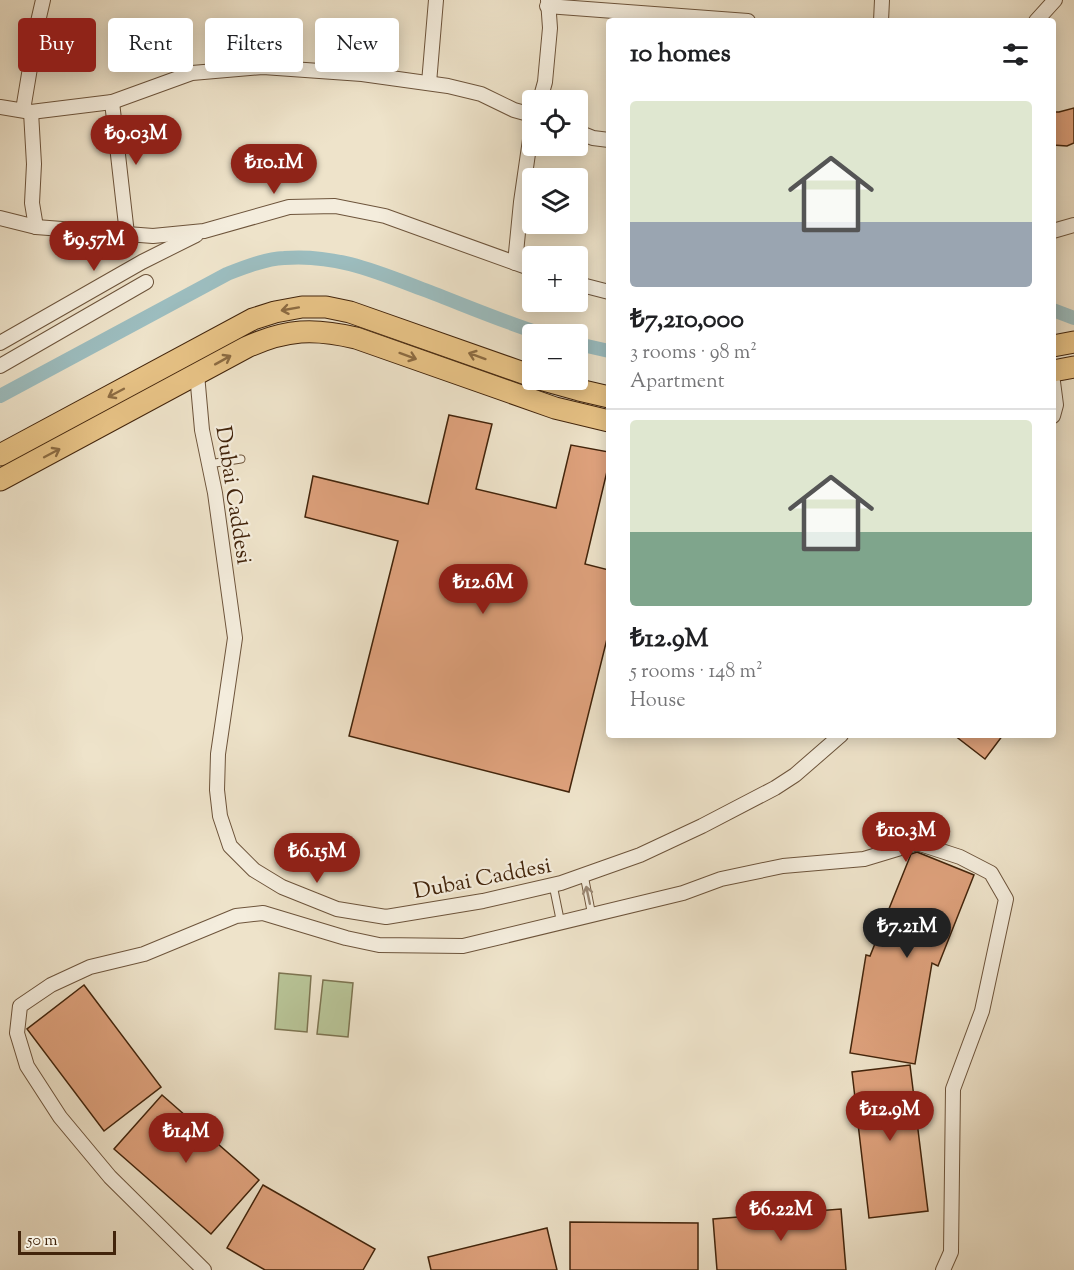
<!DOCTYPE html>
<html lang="en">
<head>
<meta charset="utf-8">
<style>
	:root { --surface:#fff; --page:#f2f2f2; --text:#202124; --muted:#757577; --line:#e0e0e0; --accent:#8f2418 }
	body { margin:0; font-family:"Sorts Mill Goudy",serif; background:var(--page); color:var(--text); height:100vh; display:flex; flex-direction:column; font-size:22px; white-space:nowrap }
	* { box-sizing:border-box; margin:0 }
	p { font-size:20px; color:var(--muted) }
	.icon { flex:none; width:33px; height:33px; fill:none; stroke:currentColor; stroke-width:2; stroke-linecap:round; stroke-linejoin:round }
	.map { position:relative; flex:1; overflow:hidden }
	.sheet { position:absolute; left:606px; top:18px; width:450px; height:720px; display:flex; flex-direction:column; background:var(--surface); border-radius:6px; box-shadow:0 3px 15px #0003 }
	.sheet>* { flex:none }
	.banner { position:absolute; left:18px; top:18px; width:498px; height:54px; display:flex; gap:12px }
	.buttons { position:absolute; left:522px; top:90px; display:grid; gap:12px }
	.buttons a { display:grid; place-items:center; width:66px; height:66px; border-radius:6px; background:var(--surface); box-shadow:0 3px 15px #0003; font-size:30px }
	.scale { position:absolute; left:18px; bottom:15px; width:98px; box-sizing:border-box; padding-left:6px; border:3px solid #42240b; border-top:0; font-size:16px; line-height:21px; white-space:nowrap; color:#42240b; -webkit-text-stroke:4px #f4eddd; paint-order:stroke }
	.price { position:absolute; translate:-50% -51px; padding:0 14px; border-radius:21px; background:var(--accent); color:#fff; font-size:20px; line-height:39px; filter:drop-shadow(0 2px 3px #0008) }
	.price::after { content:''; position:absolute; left:50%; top:36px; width:18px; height:14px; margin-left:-9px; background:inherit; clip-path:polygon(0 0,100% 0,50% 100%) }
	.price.selected { background:#222; color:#fff }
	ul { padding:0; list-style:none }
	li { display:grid; align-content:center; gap:12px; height:318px; padding:0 24px }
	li+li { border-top:2px solid var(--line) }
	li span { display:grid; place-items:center; height:186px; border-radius:6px; color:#555 }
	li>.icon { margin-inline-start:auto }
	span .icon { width:108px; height:108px; fill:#fffc; stroke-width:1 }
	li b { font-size:26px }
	h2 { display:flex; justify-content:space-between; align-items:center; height:72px; padding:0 24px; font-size:26px }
	.chip { padding:0 21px; border-radius:6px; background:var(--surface); box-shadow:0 3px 15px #0003; font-size:21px; line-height:54px }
	.chip.selected { background:var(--accent); color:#fff }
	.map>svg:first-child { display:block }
	.green { fill:#b8c497; stroke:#7d7451; stroke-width:1.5 }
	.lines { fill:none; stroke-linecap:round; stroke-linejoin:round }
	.canal { stroke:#9cbdbf; stroke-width:14 }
	.building { fill:#dea17c; stroke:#42240b; stroke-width:1.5 }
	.lane-casing { stroke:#6d543b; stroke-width:9 }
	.street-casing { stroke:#6d543b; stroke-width:16 }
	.primary-casing { stroke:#42240b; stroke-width:23 }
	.lane { stroke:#f4eddd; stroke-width:7 }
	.street { stroke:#f4eddd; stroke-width:14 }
	.primary { stroke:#e7c285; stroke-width:21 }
	.oneway { stroke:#8c6b42 }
	.oneway2 { stroke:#9b8874 }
	.labels { text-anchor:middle; stroke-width:4.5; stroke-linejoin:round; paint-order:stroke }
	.street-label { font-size:22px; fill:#42240b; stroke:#f4eddd }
</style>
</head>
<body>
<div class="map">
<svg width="1074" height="1270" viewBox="0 0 1074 1270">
	<rect width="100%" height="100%" fill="#eee3ca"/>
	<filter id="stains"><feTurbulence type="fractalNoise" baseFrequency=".00333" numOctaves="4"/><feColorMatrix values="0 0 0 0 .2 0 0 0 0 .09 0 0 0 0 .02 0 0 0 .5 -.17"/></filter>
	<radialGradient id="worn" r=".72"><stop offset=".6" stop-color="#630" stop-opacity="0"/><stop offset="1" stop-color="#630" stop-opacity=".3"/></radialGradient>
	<!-- green -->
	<g class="green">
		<path d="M279 973 311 976 307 1032 275 1029Z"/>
		<path d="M323 980 353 983 348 1037 317 1034Z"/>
	</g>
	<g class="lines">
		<!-- canal -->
		<g class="canal">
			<path d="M1053 310 1074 318"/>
			<path d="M578 344 609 351"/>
			<path d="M0 396 227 274C245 267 265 259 284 258 335 254 375 271 422 289 462 304 501 321 542 334"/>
		</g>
	</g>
	<!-- building -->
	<g class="building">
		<path d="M1074 108V143L1067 146 1053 145V112H1059Z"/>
		<path d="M449 415 492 424 476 489 556 508 571 445 609 452V463L585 564 609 570V631L569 792 349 736 398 541 305 517 313 476 428 504Z"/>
		<path d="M954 735H1003L985 759Z"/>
		<path d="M917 852 974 875 938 966 932 963 915 1064 850 1053 866 955 870 956 911 854Z"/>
		<path d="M84 985 161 1087 104 1131 27 1029Z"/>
		<path d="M910 1065 928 1211 869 1218 852 1072Z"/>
		<path d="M162 1095 259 1180 211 1234 114 1149Z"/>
		<path d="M263 1185 375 1249 363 1270H265L227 1248Z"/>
		<path d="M841 1209 846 1270H717L713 1219Z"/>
		<path d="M570 1222 698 1223V1270H570Z"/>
		<path d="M547 1228 557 1270H431L428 1257Z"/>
	</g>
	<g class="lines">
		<!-- lane casing -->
		<g class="lane-casing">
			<g id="lane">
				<path d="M209 464 241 459"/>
				<path d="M584 875 592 916"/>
				<path d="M553 885 561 924"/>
			</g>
		</g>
		<!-- street casing -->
		<g class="street-casing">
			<g id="street">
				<path d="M547 6 748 21"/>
				<path d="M881 21 882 0"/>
				<path d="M1036 21 1055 0"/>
				<path d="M429 83 436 0"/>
				<path d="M540 100 545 82 550 28 548 0"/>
				<path d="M112 102 127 234"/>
				<path d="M0 107 31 112 112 102 192 73 263 67 362 74 448 86 481 94 514 110 532 115"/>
				<path d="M23 110 37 26 43 0"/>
				<path d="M31 112 34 164 32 203 36 227"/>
				<path d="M578 132 593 138 609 140"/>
				<path d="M0 218 36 227 153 236 204 231 289 207 335 206 385 216 532 269"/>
				<path d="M1053 231 1074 225"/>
				<path d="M515 263 521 202 532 126"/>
				<path d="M578 284 609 292"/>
				<path d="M0 343 142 262 196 235"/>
				<path d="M0 366 146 282"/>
				<path d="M197 374 202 430 215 493 235 638 218 754 217 790 220 816 230 846 254 870 282 887 337 909 386 917 483 901 561 883 640 855 702 826 775 788 795 775 841 735"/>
				<path d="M1053 382 1056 405 1053 416"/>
				<path d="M204 1270 110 1177 60 1117 27 1066 17 1033 20 1006 51 985 90 967 144 954 236 916 263 913 346 938 379 945 463 946 683 893 721 879 783 866 864 859 917 843 960 857 991 873 1006 899 982 1011 953 1089 951 1252 943 1270"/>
			</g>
		</g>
		<!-- primary casing -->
		<g class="primary-casing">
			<g id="primary">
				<path d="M1053 346 1074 342"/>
				<path d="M1053 371 1074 367"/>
				<path d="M543 380 579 390 609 397"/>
				<path d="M0 455 253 319 275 312 302 307H326L350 312 532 376"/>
				<path d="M0 480 247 347C287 329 314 328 356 338L555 408 609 421"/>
			</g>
		</g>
		<!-- lane -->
		<use href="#lane" class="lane"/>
		<!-- street -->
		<use href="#street" class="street"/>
		<!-- primary -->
		<use href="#primary" class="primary"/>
	</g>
	<!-- one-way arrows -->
	<defs><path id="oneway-shaft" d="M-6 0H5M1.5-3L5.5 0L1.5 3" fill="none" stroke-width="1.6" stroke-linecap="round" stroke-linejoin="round" transform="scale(1.5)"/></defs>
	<g class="oneway">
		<use href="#oneway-shaft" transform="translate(290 309) rotate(170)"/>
		<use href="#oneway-shaft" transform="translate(408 356) rotate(20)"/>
		<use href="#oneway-shaft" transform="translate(477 356) rotate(-160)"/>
		<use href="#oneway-shaft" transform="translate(223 360) rotate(-29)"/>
		<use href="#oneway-shaft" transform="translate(116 393) rotate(152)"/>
		<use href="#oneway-shaft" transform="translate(52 453) rotate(-28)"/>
	</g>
	<use class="oneway2" href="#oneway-shaft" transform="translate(588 895) rotate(-102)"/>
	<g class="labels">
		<!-- street labels -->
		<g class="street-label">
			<text transform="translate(235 495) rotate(81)" y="8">Dubai Caddesi</text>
			<text transform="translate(482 877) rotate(-11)" y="8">Dubai Caddesi</text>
		</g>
	</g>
	<rect width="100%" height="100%" filter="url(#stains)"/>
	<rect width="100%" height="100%" fill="url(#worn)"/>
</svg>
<div class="buttons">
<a><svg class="icon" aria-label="locate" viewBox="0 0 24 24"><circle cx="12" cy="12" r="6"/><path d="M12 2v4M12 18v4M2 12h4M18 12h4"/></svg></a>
<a><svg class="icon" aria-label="layers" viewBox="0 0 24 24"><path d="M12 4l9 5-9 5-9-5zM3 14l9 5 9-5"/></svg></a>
<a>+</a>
<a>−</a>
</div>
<div class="scale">50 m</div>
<b class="price" style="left:136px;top:166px">₺9.03M</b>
<b class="price" style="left:274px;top:195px">₺10.1M</b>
<b class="price" style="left:94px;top:272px">₺9.57M</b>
<b class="price" style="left:483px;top:615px">₺12.6M</b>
<b class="price" style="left:906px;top:863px">₺10.3M</b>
<b class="price" style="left:317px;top:884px">₺6.15M</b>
<b class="price selected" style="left:907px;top:959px">₺7.21M</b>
<b class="price" style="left:890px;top:1142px">₺12.9M</b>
<b class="price" style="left:186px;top:1164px">₺14M</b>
<b class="price" style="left:781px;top:1242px">₺6.22M</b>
<div class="banner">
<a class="chip selected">Buy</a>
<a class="chip">Rent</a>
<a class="chip">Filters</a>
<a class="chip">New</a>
</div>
<section class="sheet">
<h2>10 homes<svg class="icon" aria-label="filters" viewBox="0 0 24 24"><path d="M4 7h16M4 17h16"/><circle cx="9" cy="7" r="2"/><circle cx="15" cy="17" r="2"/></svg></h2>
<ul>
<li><span style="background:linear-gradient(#dfe7d0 65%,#9aa5b1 0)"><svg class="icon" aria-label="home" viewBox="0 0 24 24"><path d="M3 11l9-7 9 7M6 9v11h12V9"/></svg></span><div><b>₺7,210,000</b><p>3 rooms · 98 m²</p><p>Apartment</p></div></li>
<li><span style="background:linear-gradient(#dfe7d0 60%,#7fa58c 0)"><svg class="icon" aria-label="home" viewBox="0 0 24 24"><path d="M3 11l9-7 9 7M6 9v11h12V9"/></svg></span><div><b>₺12.9M</b><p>5 rooms · 148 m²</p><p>House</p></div></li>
</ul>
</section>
</div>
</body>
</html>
